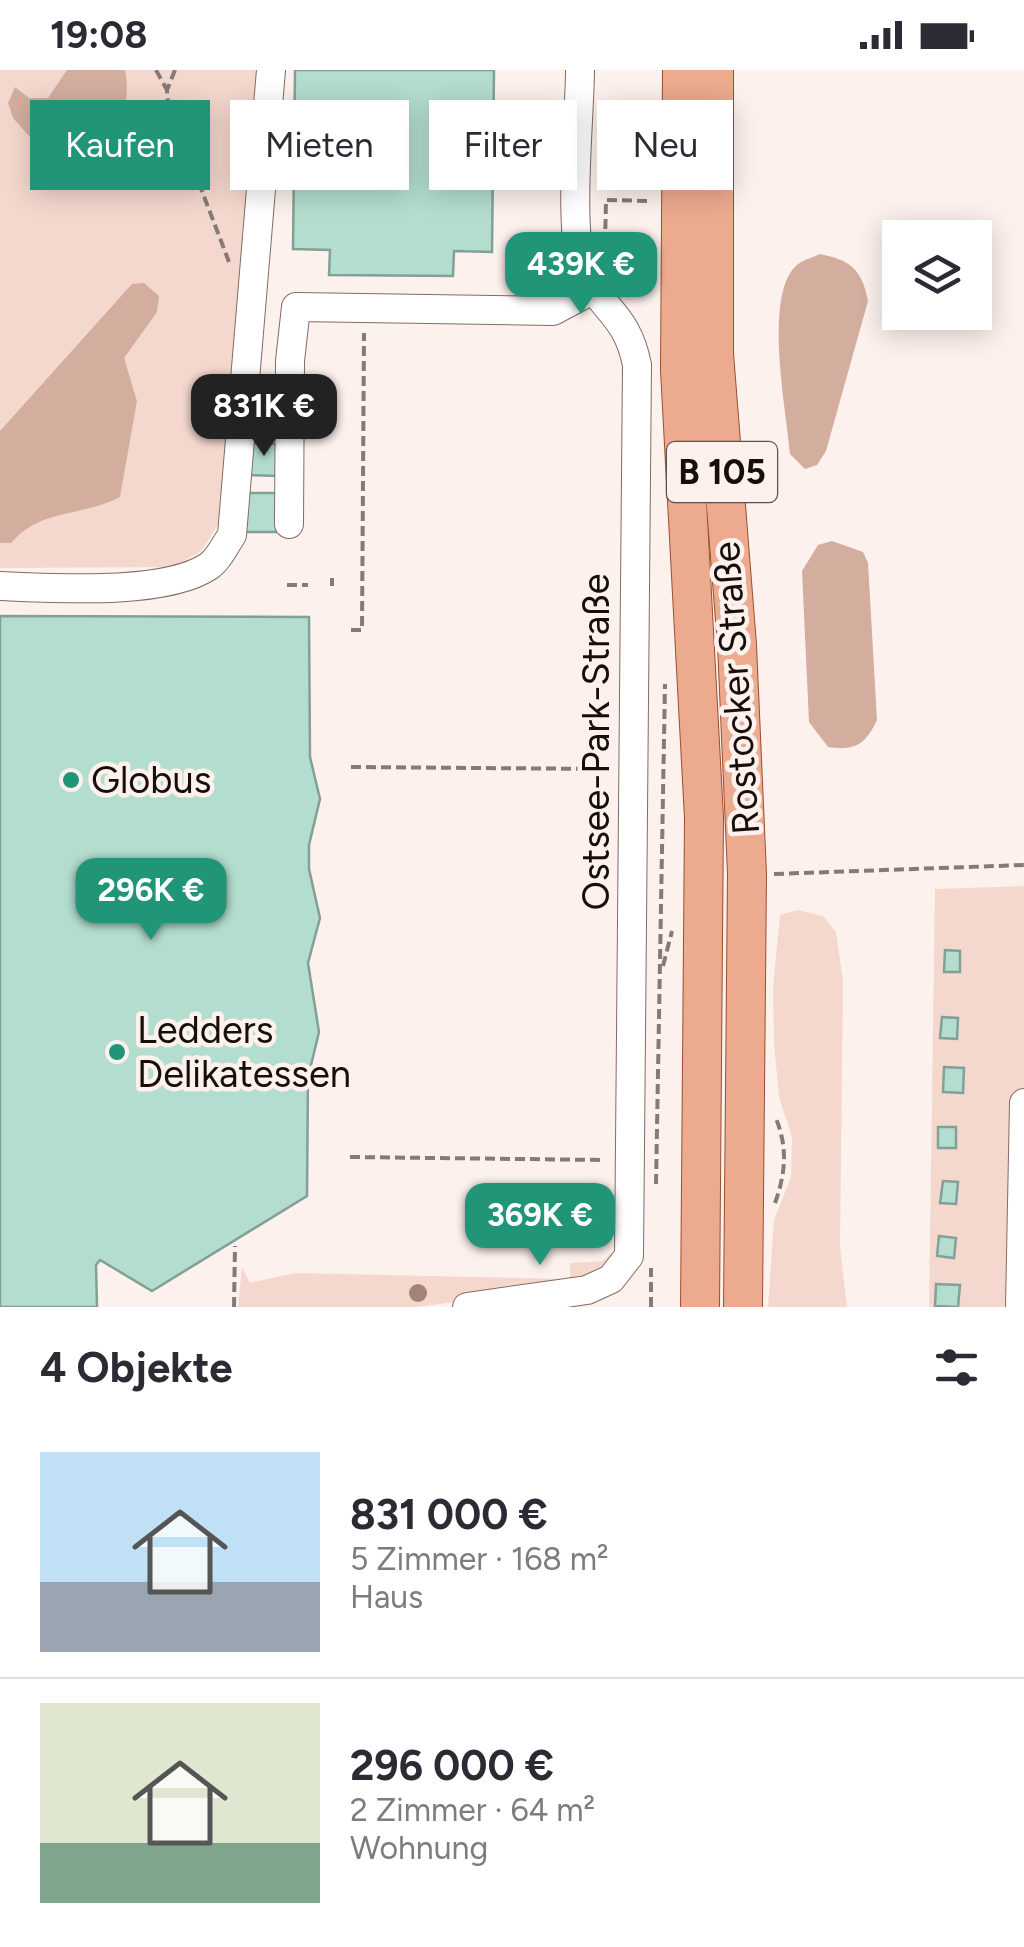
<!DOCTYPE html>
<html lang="de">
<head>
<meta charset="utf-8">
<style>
	:root { --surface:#fff; --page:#f7f7f7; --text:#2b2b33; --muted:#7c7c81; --line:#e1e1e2; --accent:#219578 }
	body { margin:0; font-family:Figtree,sans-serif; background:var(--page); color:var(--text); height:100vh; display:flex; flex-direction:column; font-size:38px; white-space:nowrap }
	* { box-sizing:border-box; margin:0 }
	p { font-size:32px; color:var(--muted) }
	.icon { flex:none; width:55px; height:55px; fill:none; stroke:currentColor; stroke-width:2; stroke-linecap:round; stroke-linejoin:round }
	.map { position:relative; height:1237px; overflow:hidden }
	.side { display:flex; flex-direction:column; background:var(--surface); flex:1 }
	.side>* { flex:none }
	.top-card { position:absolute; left:30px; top:30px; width:965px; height:90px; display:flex; gap:20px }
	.tools { position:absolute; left:882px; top:150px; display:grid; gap:20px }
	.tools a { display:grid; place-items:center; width:110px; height:110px; border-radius:0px; background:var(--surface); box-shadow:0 5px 25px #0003; font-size:50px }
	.price { position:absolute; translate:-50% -85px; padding:0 22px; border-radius:20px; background:var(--accent); color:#fff; font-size:32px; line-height:65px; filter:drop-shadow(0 2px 5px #0008) }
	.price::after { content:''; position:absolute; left:50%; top:60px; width:30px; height:22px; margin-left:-15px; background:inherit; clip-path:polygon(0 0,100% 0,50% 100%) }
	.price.selected { background:#222; color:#fff }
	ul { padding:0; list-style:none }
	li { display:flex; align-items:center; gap:30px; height:250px; padding:0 40px }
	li+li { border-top:2px solid var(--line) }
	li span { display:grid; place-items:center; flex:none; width:280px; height:200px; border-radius:0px; color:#555 }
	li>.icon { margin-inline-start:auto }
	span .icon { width:120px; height:120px; fill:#fffc; stroke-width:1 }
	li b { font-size:42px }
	h2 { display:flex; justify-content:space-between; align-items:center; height:120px; padding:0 40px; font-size:42px }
	.pill { padding:0 35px; border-radius:0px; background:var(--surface); box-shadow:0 5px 25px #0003; font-size:35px; line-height:90px }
	.pill.selected { background:var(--accent); color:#fff }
	.status { display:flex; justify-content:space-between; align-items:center; height:70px; padding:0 50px; background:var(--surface); direction:ltr }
	.status svg { height:28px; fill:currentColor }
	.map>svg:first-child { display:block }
	.green { fill:#f4d8ce }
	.water { fill:#d3ae9f }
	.building { fill:#b3ddce; stroke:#83a096; stroke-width:2.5 }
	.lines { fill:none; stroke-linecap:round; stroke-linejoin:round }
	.minor-casing { stroke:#856b62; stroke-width:30 }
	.major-casing { stroke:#9a4f30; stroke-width:40 }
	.path { stroke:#857a77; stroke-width:4; stroke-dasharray:10 5; stroke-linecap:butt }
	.minor { stroke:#fff; stroke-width:28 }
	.major { stroke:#ecaa8f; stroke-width:38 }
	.tree { fill:#a38376 }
	.poi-dot { fill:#219578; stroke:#fdf1ed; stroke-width:4 }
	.labels { text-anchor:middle; stroke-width:9; stroke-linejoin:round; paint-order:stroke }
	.shield { fill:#fdf1ed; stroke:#5c514e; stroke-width:2.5 }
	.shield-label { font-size:35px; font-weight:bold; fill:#170d0a }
	.street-label { font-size:38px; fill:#170d0a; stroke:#fdf1ed }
	.poi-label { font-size:38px; fill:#170d0a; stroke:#fdf1ed; text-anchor:start }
</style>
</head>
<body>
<div class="status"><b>19:08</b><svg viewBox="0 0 49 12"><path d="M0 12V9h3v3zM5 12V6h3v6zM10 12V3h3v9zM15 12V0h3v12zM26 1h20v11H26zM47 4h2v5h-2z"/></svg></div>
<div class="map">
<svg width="1024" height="1237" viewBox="0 0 1024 1237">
	<rect width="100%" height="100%" fill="#fdf1ed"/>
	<!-- green -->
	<g class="green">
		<path d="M0 0H265L218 455 201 481 173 497 0 498Z"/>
		<path d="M1024 816V1237H929L935 819Z"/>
		<path d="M797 840 823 846 836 862 843 911 840 1177 847 1237H768L774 1150 791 1107 792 1067 779 1027 774 974 773 917 780 845Z"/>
		<path d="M610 1184 612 1191 574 1216 416 1237H238L242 1197 250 1213 295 1203 570 1209V1193L603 1191Z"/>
	</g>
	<!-- water -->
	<g class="water">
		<path d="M67 0H125C137 59 92 80 39 77L13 48 8 33 15 17 29 28H48Z"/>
		<path d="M820 184C850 190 862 199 868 231L826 381 817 395 805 399 790 384C786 338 765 234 793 199 799 191 811 188 820 184Z"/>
		<path d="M144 213 159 226 157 242 124 288 137 331 120 427C82 447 41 438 11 473H0V361L132 214Z"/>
		<path d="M832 471 863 482 868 493 877 650C865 675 855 681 828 677L809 652 802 501 818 475Z"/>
	</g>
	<!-- building -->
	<g class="building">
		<path d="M295 0H494L492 182 454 181 453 206 329 205 330 180 293 179Z"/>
		<path d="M247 373 282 374 280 406 246 405Z"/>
		<path d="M244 423H279V462H243Z"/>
		<path d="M0 546 309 547 310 687 320 729 309 775V799L320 848 308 893 319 962 308 1008 307 1126 152 1221 100 1190 96 1195 97 1237H0Z"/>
		<path d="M945 880 960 881V902H944Z"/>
		<path d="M942 947 958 948 957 969 940 968Z"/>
		<path d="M944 997 964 998 963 1023 943 1022Z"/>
		<rect x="938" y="1057" width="18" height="21"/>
		<path d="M943 1111 958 1112 956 1134 940 1133Z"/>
		<path d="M939 1166 956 1168 954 1188 937 1186Z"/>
		<path d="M936 1214 960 1215 958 1237 935 1236Z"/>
	</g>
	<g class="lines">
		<!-- minor casing -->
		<g class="minor-casing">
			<g id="minor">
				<path d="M289 454 290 291 296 237 553 241 594 219"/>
				<path d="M0 516C53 518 165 526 209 496 219 489 225 475 232 465L271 0"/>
				<path d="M467 1237 587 1220 611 1209 629 1186 637 295C627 244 602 241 584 202 567 165 580 46 580 0"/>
				<path d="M1020 1237 1024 1033"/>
			</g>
		</g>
		<!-- major casing -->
		<g class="major-casing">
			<g id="major">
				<path d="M682 0 680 300 704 748 700 1237"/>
				<path d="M714 0V284L737 575 747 804 743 1237"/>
			</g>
		</g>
		<!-- path -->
		<g class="path">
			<path d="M156 0 167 20"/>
			<path d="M175 0 167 20 168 32 229 192"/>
			<path d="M605 174 606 130 652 131"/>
			<path d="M332 508V516"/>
			<path d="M287 515H308"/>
			<path d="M351 560H362L364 263"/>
			<path d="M351 697 608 699"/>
			<path d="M774 804 1024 795"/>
			<path d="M663 896 672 861"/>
			<path d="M350 1087 605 1090"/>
			<path d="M656 1114 665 614"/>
			<path d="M775 1133C786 1102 788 1077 775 1046"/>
			<path d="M234 1237 235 1176"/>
			<path d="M651 1237V1198"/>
		</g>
		<!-- minor -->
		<use href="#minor" class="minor"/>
		<!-- major -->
		<use href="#major" class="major"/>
	</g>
	<!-- trees -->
	<circle class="tree" cx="418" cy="1223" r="9"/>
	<!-- markers -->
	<g class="poi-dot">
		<circle cx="71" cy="710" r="10"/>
		<circle cx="117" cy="982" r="10"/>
	</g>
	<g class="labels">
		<!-- shield labels -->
		<rect class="shield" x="667" y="372" width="110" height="60" rx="8"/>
		<g class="shield-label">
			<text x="722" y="414">B 105</text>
		</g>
		<!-- street labels -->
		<g class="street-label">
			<text transform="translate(736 618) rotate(-94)" y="13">Rostocker Straße</text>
			<text transform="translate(596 672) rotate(-90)" y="13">Ostsee-Park-Straße</text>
		</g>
		<!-- poi labels -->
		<g class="poi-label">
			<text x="91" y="723">Globus</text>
			<text x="137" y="973">Ledders<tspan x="137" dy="44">Delikatessen</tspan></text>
		</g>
	</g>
</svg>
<div class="tools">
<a><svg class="icon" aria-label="layers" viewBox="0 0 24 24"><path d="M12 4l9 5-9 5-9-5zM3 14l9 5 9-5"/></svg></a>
</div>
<b class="price" style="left:581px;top:247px">439K €</b>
<b class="price selected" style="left:264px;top:389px">831K €</b>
<b class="price" style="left:151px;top:873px">296K €</b>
<b class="price" style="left:540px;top:1198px">369K €</b>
<div class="top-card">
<a class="pill selected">Kaufen</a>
<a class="pill">Mieten</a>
<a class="pill">Filter</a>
<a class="pill">Neu</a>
</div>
</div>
<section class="side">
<h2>4 Objekte<svg class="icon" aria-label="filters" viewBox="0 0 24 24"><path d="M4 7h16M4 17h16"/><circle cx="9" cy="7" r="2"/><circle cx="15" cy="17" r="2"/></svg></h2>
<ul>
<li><span style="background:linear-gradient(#bfe0f5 65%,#9aa5b1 0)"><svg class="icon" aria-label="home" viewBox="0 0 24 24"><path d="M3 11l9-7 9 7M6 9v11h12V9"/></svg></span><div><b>831 000 €</b><p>5 Zimmer · 168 m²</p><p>Haus</p></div></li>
<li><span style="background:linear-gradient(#dfe7d0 70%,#7fa58c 0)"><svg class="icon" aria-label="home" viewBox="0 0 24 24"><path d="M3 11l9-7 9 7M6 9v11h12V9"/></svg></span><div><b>296 000 €</b><p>2 Zimmer · 64 m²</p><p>Wohnung</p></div></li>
</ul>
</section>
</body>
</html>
